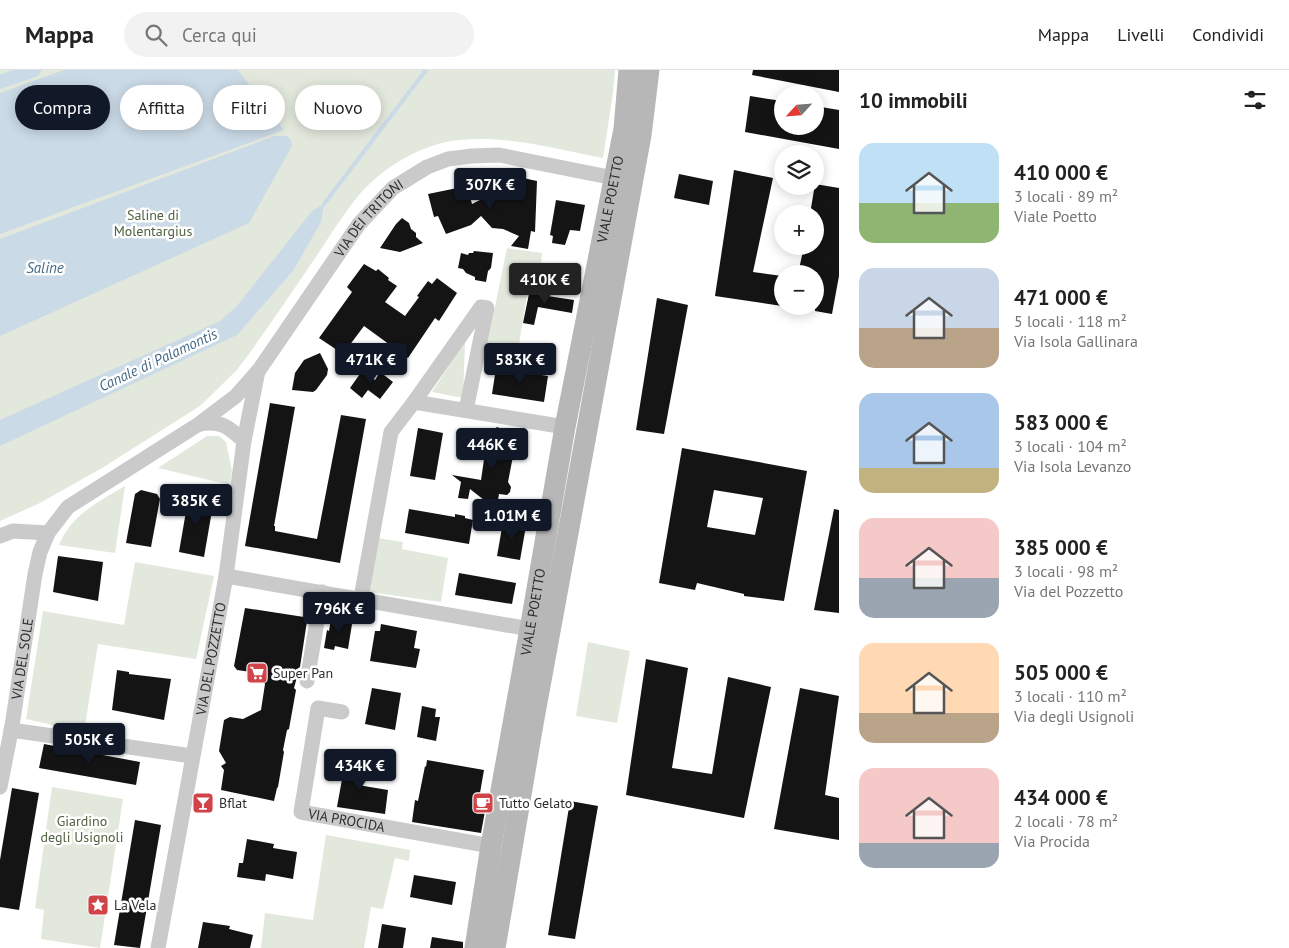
<!DOCTYPE html>
<html lang="it">
<head>
<meta charset="utf-8">
<style>
	:root { --surface:#fff; --page:#f2f2f2; --text:#222; --muted:#767676; --line:#e0e0e0; --accent:#111827 }
	body { margin:0; font-family:"PT Sans",sans-serif; background:var(--page); color:var(--text); height:100vh; display:flex; flex-direction:column; font-size:19px; white-space:nowrap }
	* { box-sizing:border-box; margin:0 }
	p { font-size:16px; color:var(--muted) }
	.icon { flex:none; width:28px; height:28px; fill:none; stroke:currentColor; stroke-width:2; stroke-linecap:round; stroke-linejoin:round }
	.map { position:relative; flex:1; overflow:hidden }
	.details { display:flex; flex-direction:column; background:var(--surface); width:450px }
	.details>* { flex:none }
	.hud { position:absolute; left:15px; top:15px; width:475px; height:45px; display:flex; gap:10px }
	.needle { width:32px; rotate:244deg }
	.tools { position:absolute; left:774px; top:15px; display:grid; gap:10px }
	.tools a { display:grid; place-items:center; width:50px; height:50px; border-radius:50%; background:var(--surface); box-shadow:0 2px 12px #0003; font-size:25px }
	.price { position:absolute; translate:-50% -42px; padding:0 11px; border-radius:5px; background:var(--accent); color:#fff; font-size:16px; line-height:32px; filter:drop-shadow(0 1px 2px #0008) }
	.price::after { content:''; position:absolute; left:50%; top:30px; width:15px; height:11px; margin-left:-8px; background:inherit; clip-path:polygon(0 0,100% 0,50% 100%) }
	.price.selected { background:#222; color:#fff }
	ul { padding:0; list-style:none }
	li { display:flex; align-items:center; gap:15px; height:125px; padding:0 20px }
	li span { display:grid; place-items:center; flex:none; width:140px; height:100px; border-radius:15px; color:#555 }
	li>.icon { margin-inline-start:auto }
	span .icon { width:60px; height:60px; fill:#fffc; stroke-width:1 }
	li b { font-size:21px }
	h2 { display:flex; justify-content:space-between; align-items:center; height:60px; padding:0 20px; font-size:21px }
	.tag { padding:0 18px; border-radius:22px; background:var(--surface); box-shadow:0 2px 12px #0003; font-size:18px; line-height:45px }
	.tag.selected { background:var(--accent); color:#fff }
	header { display:flex; align-items:center; gap:30px; box-sizing:border-box; height:70px; padding:0 25px; background:var(--surface); border-bottom:1px solid var(--line) }
	header strong { font-size:24px }
	nav { display:flex; gap:28px; margin-inline-start:auto; font-size:18px }
	.search { width:350px; height:45px; background:var(--page); display:flex; align-items:center; gap:12px; box-sizing:border-box; padding:0 18px; border-radius:28px; color:var(--muted); font-size:19px }
	main { display:flex; flex:1; min-height:0 }
	.map>svg:first-child { display:block }
	.green { fill:#e2e8dc }
	.water { fill:#cadae6 }
	.lines { fill:none; stroke-linecap:round; stroke-linejoin:round }
	.stream { stroke:#cadae6; stroke-width:4 }
	.canal { stroke:#cadae6; stroke-width:14 }
	.building { fill:#141414; fill-rule:evenodd }
	.street { stroke:#cacaca; stroke-width:15 }
	.secondary { stroke:#b7b7b7; stroke-width:21 }
	.labels { text-anchor:middle; stroke-width:5; stroke-linejoin:round; paint-order:stroke }
	.street-label { font-size:14px; fill:#2d2d2d; stroke:#fff }
	.park-label { font-size:14px; fill:#4f6240; stroke:#fff }
	.poi-label { font-size:14px; fill:#2d2d2d; stroke:#fff; text-anchor:start }
	.water-label { font-size:15px; font-style:italic; fill:#456a84; stroke:#fff }
</style>
</head>
<body>
<header>
<strong>Mappa</strong>
<div class="search"><svg class="icon" aria-label="search" viewBox="0 0 24 24"><circle cx="10" cy="10" r="6"/><path d="M15 15l6 6"/></svg>Cerca qui</div>
<nav><a>Mappa</a><a>Livelli</a><a>Condividi</a></nav>
</header>
<main>
<div class="map">
<svg width="839" height="878" viewBox="0 0 839 878">
	<rect width="100%" height="100%" fill="#fff"/>
	<!-- green -->
	<g class="green">
		<path d="M0 0H615L613 23 603 88C556 79 508 65 460 70 423 73 383 97 359 125 341 147 327 171 311 194 291 224 270 254 249 284L236 301 200 336 102 398 38 434 0 451Z"/>
		<path d="M507 178 542 183 539 220 528 218 518 281 487 276Z"/>
		<path d="M465 271 463 328 432 322Z"/>
		<path d="M207 366H219L226 372 232 401 230 415 158 398Z"/>
		<path d="M125 416 115 483 59 475C71 445 99 431 125 416Z"/>
		<path d="M377 468 403 472 402 479 448 488 441 532 369 522Z"/>
		<path d="M135 492 214 506 196 589 98 574 84 662 26 649 43 541 124 555Z"/>
		<path d="M588 572 630 581 617 653 576 646Z"/>
		<path d="M52 717 123 729 100 878 41 869 44 840 35 838Z"/>
		<path d="M326 765 410 780 409 791 395 788 383 839 371 837 364 878H261L265 843 313 850Z"/>
	</g>
	<!-- water -->
	<g class="water">
		<path d="M64 0H238L284 60 0 164V23Z"/>
		<path d="M275 66H287L291 70 292 76 249 153 0 266V169Z"/>
		<path d="M324 134 321 152 293 201 237 265 0 376V350L220 251 237 236 312 141Z"/>
	</g>
	<g class="lines">
		<!-- stream -->
		<path class="stream" d="M324 134 426 0"/>
		<!-- canal -->
		<path class="canal" d="M0 12 34 0"/>
	</g>
	<!-- building -->
	<g class="building">
		<path d="M753 0H839V22L752 5Z"/>
		<path d="M750 26 782 31V56H815V36L839 40V79L745 62Z"/>
		<path d="M734 100 773 108 753 202 782 206V236L715 226Z"/>
		<path d="M679 104 713 111 709 135 674 128Z"/>
		<path d="M523 108 537 111 535 162 531 161 528 179 511 176 519 166 503 159 492 158 481 146 471 155 446 164 438 146 434 147 428 124 467 116 472 134Z"/>
		<path d="M815 114 839 118V206L832 244 815 241V204H798L804 176H815V144H810Z"/>
		<path d="M556 130 585 135 580 161 570 160 565 175 552 173 553 166 550 165Z"/>
		<path d="M402 148 409 153 411 159 416 163V167L423 173 400 182 380 178 396 154Z"/>
		<path d="M474 181 493 183 491 198 488 201 486 212 475 210V207L466 203 463 199 458 198 461 183 468 185 469 183H473Z"/>
		<path d="M364 194 376 201 378 199 389 208 388 210 397 216 385 232 405 246 419 227 417 226 428 211 432 214 437 208 457 223 439 251 435 248 408 288 364 256 343 284 319 268 352 222 347 217Z"/>
		<path d="M530 219 541 221V225L574 230 572 243 538 237 534 255 523 253Z"/>
		<path d="M657 228 688 235 664 364 636 360Z"/>
		<path d="M320 283 328 299 327 305 316 320 313 322 292 320 295 303 304 290Z"/>
		<path d="M496 298 548 306 544 332 492 324Z"/>
		<path d="M362 301 375 310 380 302 393 312 380 329 368 320 362 328 350 318Z"/>
		<path d="M270 333 295 337 274 456H275V461L317 469 341 345 366 349 340 493 245 476Z"/>
		<path d="M497 357 509 362 507 374 513 375 512 381H514L508 412 511 417 510 422 507 425 499 424 498 430H484L470 419 468 429 458 428 461 412 452 405 481 410 487 369 491 370 492 361Z"/>
		<path d="M418 358 443 363 435 410 410 406Z"/>
		<path d="M682 378 807 401 784 531 744 526V524L697 513 695 520 659 513ZM714 420 763 428 755 465 707 457Z"/>
		<path d="M141 420 157 424 160 429 151 477 126 473 135 424Z"/>
		<path d="M189 424 214 429 204 487 179 482Z"/>
		<path d="M409 439 455 447V444L465 446V448L473 450 469 474 405 463Z"/>
		<path d="M834 439 839 440V543L814 540Z"/>
		<path d="M503 452 526 456 520 490 497 486Z"/>
		<path d="M58 486 103 492 98 531 53 522Z"/>
		<path d="M459 503 516 513 512 534 455 525Z"/>
		<path d="M245 538 304 547 307 551 300 597 293 602 297 607 294 618 296 620 289 659 287 660 283 680 284 682 278 717 277 718 274 731 221 720 224 700 221 696 226 693 219 681 224 650 230 647 243 649 261 640 265 614 257 603 237 600 234 596Z"/>
		<path d="M342 547 353 548 348 579 335 576 334 580 324 578 327 560 329 561 331 549 341 551Z"/>
		<path d="M381 554 417 561 414 578 420 579 416 598 370 591 375 561H380Z"/>
		<path d="M646 589 688 598 672 698 712 704 728 607 771 617 744 748 626 725Z"/>
		<path d="M117 600 129 602V604L171 609 164 650 112 640Z"/>
		<path d="M372 618 401 623 395 660 365 654Z"/>
		<path d="M800 618 839 626 825 725 839 728V770L774 759Z"/>
		<path d="M422 636 436 639 435 647H440L436 671 417 667Z"/>
		<path d="M44 674 140 692 136 715 39 698Z"/>
		<path d="M346 687 362 690 358 715 388 720 385 744 337 737Z"/>
		<path d="M427 690 484 700 477 740 485 741 481 763 412 752 415 730 418 731 425 696 426 697Z"/>
		<path d="M12 718 39 723 19 840 0 837V790Z"/>
		<path d="M570 731 598 736 575 869 548 865Z"/>
		<path d="M135 750 161 755 140 878 114 875Z"/>
		<path d="M247 769 274 774 273 778 297 782 293 809 266 804 265 811 237 807 239 793H243Z"/>
		<path d="M414 805 456 812 452 835 410 827Z"/>
		<path d="M203 852 230 856 229 859 253 865 250 878H198Z"/>
		<path d="M382 854 406 858 403 878H378Z"/>
		<path d="M432 867 463 872V878H430Z"/>
	</g>
	<g class="lines">
		<!-- street -->
		<g class="street">
			<path d="M414 332 481 237 487 238 466 340"/>
			<path d="M200 354C222 350 229 358 244 371"/>
			<path d="M0 466 13 461 48 463"/>
			<path d="M226 506 530 559"/>
			<path d="M361 528 391 362 414 332 565 357"/>
			<path d="M307 611 322 522"/>
			<path id="s1" d="M342 642 318 638 301 742 491 776"/>
			<path d="M11 660 192 686"/>
			<path id="s2" d="M0 717 12 656 35 504 40 482 48 463 68 437 199 354 236 326 259 300 359 154 393 118 427 97 448 89 472 86 499 85 614 108"/>
			<path id="s3" d="M158 878 226 506 244 371 258 301"/>
		</g>
		<!-- secondary -->
		<g class="secondary">
			<path id="s4" d="M475 878 491 776 530 559 565 357 624 59 629 0"/>
			<path d="M495 878 533 654 641 65 649 0"/>
		</g>
	</g>
	<!-- icons -->
	<defs>
		<g id="supermarket-square" transform="scale(1.125)"><rect x="-9" y="-9" width="18" height="18" rx="4" fill="#cf4349" stroke="#fff"/><path d="M-6-5.5h2.5l.6 2H6L4.5 2H-2.5L-4.4-4H-6ZM-1.5 3.2a1.3 1.3 0 1 0 .1 0ZM3 3.2a1.3 1.3 0 1 0 .1 0Z" fill="#fff"/></g>
		<g id="bar-square" transform="scale(1.125)"><rect x="-9" y="-9" width="18" height="18" rx="4" fill="#cf4349" stroke="#fff"/><path d="M-6-5H6L.8 .8V4.5H3.5V6h-7V4.5H-.8V.8Z" fill="#fff"/></g>
		<g id="cafe-square" transform="scale(1.125)"><rect x="-9" y="-9" width="18" height="18" rx="4" fill="#cf4349" stroke="#fff"/><path d="M-5.5-4.5H6V0H3Q3 3.5 0 3.5H-2.5Q-5.5 3.5-5.5 0ZM3-3.2v2h1.7v-2ZM-6 4.5H4V6H-6Z" fill="#fff"/></g>
		<g id="sight-square" transform="scale(1.125)"><rect x="-9" y="-9" width="18" height="18" rx="4" fill="#cf4349" stroke="#fff"/><path d="M0-6L1.8-2.2L6-1.7L2.9 1.2L3.7 5.4L0 3.3L-3.7 5.4L-2.9 1.2L-6-1.7L-1.8-2.2Z" fill="#fff"/></g>
	</defs>
	<g fill-rule="evenodd">
		<use href="#supermarket-square" x="257" y="603"/>
		<use href="#bar-square" x="203" y="733"/>
		<use href="#cafe-square" x="483" y="733"/>
		<use href="#sight-square" x="98" y="835"/>
	</g>
	<g class="labels">
		<!-- street labels -->
		<g class="street-label">
			<text dy="5" stroke="none"><textPath href="#s4" startOffset="761">VIALE POETTO</textPath></text>
			<text dy="5" stroke="none"><textPath href="#s2" startOffset="716">VIA DEI TRITONI</textPath></text>
			<text dy="5" stroke="none"><textPath href="#s4" startOffset="341">VIALE POETTO</textPath></text>
			<text dy="5" stroke="none"><textPath href="#s2" startOffset="130">VIA DEL SOLE</textPath></text>
			<text dy="5" stroke="none"><textPath href="#s3" startOffset="294">VIA DEL POZZETTO</textPath></text>
			<text dy="5" stroke="none"><textPath href="#s1" startOffset="176">VIA PROCIDA</textPath></text>
		</g>
		<!-- park labels -->
		<g class="park-label">
			<text x="153" y="150">Saline di<tspan x="153" dy="16">Molentargius</tspan></text>
			<text x="82" y="756">Giardino<tspan x="82" dy="16">degli Usignoli</tspan></text>
		</g>
		<!-- poi labels -->
		<g class="poi-label">
			<text x="273" y="608">Super Pan</text>
			<text x="219" y="738">Bflat</text>
			<text x="499" y="738">Tutto Gelato</text>
			<text x="114" y="840">La Vela</text>
		</g>
		<!-- water labels -->
		<g class="water-label">
			<text x="45" y="203">Saline</text>
			<text transform="translate(158 290) rotate(-25)" y="5">Canale di Palamontis</text>
		</g>
	</g>
</svg>
<div class="tools">
<a><svg class="needle" viewBox="-14 -14 28 28"><path d="M0-13l5 13h-10z" fill="#e53935"/><path d="M0 13l5-13h-10z" fill="#767676"/></svg></a>
<a><svg class="icon" aria-label="layers" viewBox="0 0 24 24"><path d="M12 4l9 5-9 5-9-5zM3 14l9 5 9-5"/></svg></a>
<a>+</a>
<a>−</a>
</div>
<b class="price" style="left:490px;top:140px">307K €</b>
<b class="price selected" style="left:545px;top:235px">410K €</b>
<b class="price" style="left:371px;top:315px">471K €</b>
<b class="price" style="left:520px;top:315px">583K €</b>
<b class="price" style="left:492px;top:400px">446K €</b>
<b class="price" style="left:196px;top:456px">385K €</b>
<b class="price" style="left:512px;top:471px">1.01M €</b>
<b class="price" style="left:339px;top:564px">796K €</b>
<b class="price" style="left:89px;top:695px">505K €</b>
<b class="price" style="left:360px;top:721px">434K €</b>
<div class="hud">
<a class="tag selected">Compra</a>
<a class="tag">Affitta</a>
<a class="tag">Filtri</a>
<a class="tag">Nuovo</a>
</div>
</div>
<section class="details">
<h2>10 immobili<svg class="icon" aria-label="filters" viewBox="0 0 24 24"><path d="M4 7h16M4 17h16"/><circle cx="9" cy="7" r="2"/><circle cx="15" cy="17" r="2"/></svg></h2>
<ul>
<li><span style="background:linear-gradient(#bfe0f5 60%,#8fb573 0)"><svg class="icon" aria-label="home" viewBox="0 0 24 24"><path d="M3 11l9-7 9 7M6 9v11h12V9"/></svg></span><div><b>410 000 €</b><p>3 locali · 89 m²</p><p>Viale Poetto</p></div></li>
<li><span style="background:linear-gradient(#c9d6e8 60%,#b9a48a 0)"><svg class="icon" aria-label="home" viewBox="0 0 24 24"><path d="M3 11l9-7 9 7M6 9v11h12V9"/></svg></span><div><b>471 000 €</b><p>5 locali · 118 m²</p><p>Via Isola Gallinara</p></div></li>
<li><span style="background:linear-gradient(#a9c7e8 75%,#c2b280 0)"><svg class="icon" aria-label="home" viewBox="0 0 24 24"><path d="M3 11l9-7 9 7M6 9v11h12V9"/></svg></span><div><b>583 000 €</b><p>3 locali · 104 m²</p><p>Via Isola Levanzo</p></div></li>
<li><span style="background:linear-gradient(#f6c9c9 60%,#9aa5b1 0)"><svg class="icon" aria-label="home" viewBox="0 0 24 24"><path d="M3 11l9-7 9 7M6 9v11h12V9"/></svg></span><div><b>385 000 €</b><p>3 locali · 98 m²</p><p>Via del Pozzetto</p></div></li>
<li><span style="background:linear-gradient(#ffd9b3 70%,#b9a48a 0)"><svg class="icon" aria-label="home" viewBox="0 0 24 24"><path d="M3 11l9-7 9 7M6 9v11h12V9"/></svg></span><div><b>505 000 €</b><p>3 locali · 110 m²</p><p>Via degli Usignoli</p></div></li>
<li><span style="background:linear-gradient(#f6c9c9 75%,#9aa5b1 0)"><svg class="icon" aria-label="home" viewBox="0 0 24 24"><path d="M3 11l9-7 9 7M6 9v11h12V9"/></svg></span><div><b>434 000 €</b><p>2 locali · 78 m²</p><p>Via Procida</p></div></li>
</ul>
</section>
</main>
</body>
</html>
